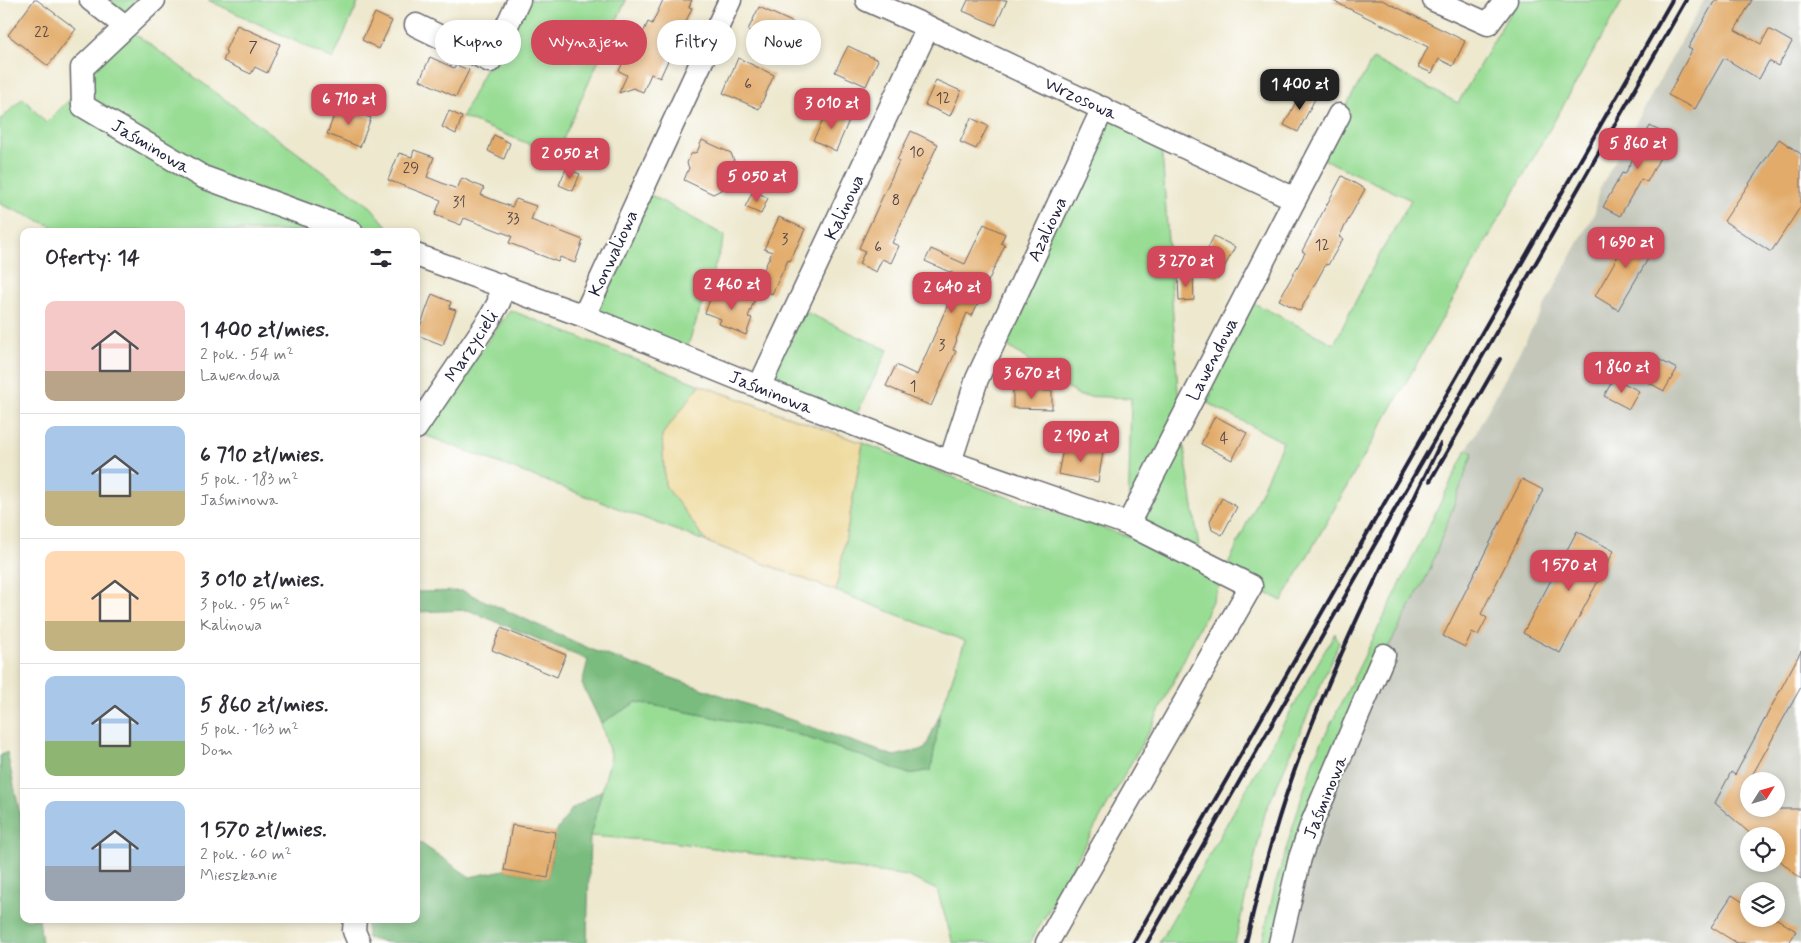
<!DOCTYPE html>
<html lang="pl">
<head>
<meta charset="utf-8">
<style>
	:root { --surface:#fff; --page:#f2f2f3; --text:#2b2b33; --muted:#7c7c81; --line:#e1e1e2; --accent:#d1495b }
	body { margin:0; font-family:Mynerve,sans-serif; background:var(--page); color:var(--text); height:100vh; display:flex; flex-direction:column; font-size:19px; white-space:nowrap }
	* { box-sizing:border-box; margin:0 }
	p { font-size:16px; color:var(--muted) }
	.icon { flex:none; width:28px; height:28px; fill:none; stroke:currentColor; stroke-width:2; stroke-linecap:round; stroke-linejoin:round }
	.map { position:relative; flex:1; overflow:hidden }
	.drawer { position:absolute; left:20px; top:228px; width:400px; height:695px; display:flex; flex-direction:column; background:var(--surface); border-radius:10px; box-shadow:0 2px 8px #0003 }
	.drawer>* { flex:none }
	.banner { position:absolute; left:435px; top:20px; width:475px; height:45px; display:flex; gap:10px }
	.needle { width:32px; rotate:53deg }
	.controls { position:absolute; left:1740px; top:772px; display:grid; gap:10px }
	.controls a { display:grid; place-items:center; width:45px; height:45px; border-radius:50%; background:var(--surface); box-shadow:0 2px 8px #0003; font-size:25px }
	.price { position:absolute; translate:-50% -42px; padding:0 11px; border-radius:10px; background:var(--accent); color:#fff; font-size:16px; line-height:32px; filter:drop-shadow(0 1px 2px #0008) }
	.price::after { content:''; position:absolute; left:50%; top:30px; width:15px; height:11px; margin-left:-8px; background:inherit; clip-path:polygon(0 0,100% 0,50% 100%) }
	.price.on { background:#222; color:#fff }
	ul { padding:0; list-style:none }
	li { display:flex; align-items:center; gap:15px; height:125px; padding:0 25px }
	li+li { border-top:1px solid var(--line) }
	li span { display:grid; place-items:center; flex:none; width:140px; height:100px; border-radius:10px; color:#555 }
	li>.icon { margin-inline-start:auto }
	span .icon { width:60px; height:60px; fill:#fffc; stroke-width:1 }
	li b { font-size:21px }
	h2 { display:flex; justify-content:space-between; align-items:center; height:60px; padding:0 25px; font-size:21px }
	.tag { padding:0 18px; border-radius:22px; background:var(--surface); box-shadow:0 2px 8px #0003; font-size:18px; line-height:45px }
	.tag.on { background:var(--accent); color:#fff }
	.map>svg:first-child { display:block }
	.industrial { fill:#c3c6b9; fill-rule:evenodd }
	.green { fill:#99dd95; stroke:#5e8068 }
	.forest { fill:#7abc7e; stroke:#4e6f5c }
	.sand { fill:#eeda9e; stroke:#887e6c }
	.building { fill:#e2ab69 }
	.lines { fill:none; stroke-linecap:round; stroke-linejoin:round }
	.minor-casing { stroke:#69676e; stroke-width:25 }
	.minor { stroke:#fff; stroke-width:22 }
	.rail { stroke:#22223b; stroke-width:4 }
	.labels { text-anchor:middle; stroke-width:4; stroke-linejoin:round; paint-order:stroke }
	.number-label { font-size:15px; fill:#524446 }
	.street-label { font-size:18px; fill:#22223b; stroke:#fff }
</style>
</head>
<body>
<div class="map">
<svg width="1801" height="943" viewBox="0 0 1801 943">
	<rect width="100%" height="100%" fill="#fff"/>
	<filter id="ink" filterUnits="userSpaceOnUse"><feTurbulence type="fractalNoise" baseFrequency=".02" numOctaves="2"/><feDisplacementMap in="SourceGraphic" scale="10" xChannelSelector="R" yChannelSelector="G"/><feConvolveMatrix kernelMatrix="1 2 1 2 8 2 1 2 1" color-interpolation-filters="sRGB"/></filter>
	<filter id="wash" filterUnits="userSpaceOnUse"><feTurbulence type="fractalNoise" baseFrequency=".0096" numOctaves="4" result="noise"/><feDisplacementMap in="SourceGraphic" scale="20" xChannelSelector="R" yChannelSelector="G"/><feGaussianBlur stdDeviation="1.12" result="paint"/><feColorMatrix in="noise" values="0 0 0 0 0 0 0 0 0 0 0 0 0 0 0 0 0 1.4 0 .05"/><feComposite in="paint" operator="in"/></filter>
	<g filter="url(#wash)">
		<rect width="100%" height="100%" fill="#ede8ce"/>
		<!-- industrial -->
		<path class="industrial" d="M1704 0H1801V943H1280L1384 655 1429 572 1473 453 1467 449 1595 212 1600 188ZM1749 781H1776V809H1749ZM1749 836H1776V864H1749ZM1749 891H1776V919H1749Z"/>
		<!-- green -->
		<g class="green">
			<path d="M91 0H154L125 26 371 207 391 231H63L0 204V120L23 98 46 123 72 97 82 68 124 26Z"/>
			<path d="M208 0H351L358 3 333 59Z"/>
			<path d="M519 0H626L556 155 462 117Z"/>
			<path d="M1517 0H1623L1282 601 1225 572 1283 442 1194 396 1244 298 1334 344 1377 259 1411 200 1317 156 1373 59 1458 103Z"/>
			<path d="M1103 108 1161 136 1180 421 1201 560 1128 524 1131 398 1080 396 996 338Z"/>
			<path d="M642 190 725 236 684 357 584 316Z"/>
			<path d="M797 308 888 350 852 423 759 387Z"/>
			<path d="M510 310 700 385 662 435 665 485 707 542 422 434Z"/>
			<path d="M863 443 992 492 1127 536 1223 578 1153 724 1030 943H953L937 890 907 876 672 842 590 836 611 757 601 723 637 702 793 733 873 760 909 774 931 770 940 714 965 641 836 591Z"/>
			<path d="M1467 449 1473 453 1429 572 1384 655 1280 943H1262L1275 886 1313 760Z"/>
			<path d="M1335 633 1339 643 1265 813 1235 943H1159Z"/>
		</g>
		<!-- forest -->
		<g class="forest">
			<path d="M463 591 595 651 894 756 925 749 940 714 931 770 909 774 873 760 793 733 637 702 601 723 582 684 588 660 468 610 416 612V592Z"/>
			<path d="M7 752 24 834V919H39L42 943H0V756Z"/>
			<path d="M602 790 590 836 587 943H389L367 938V919H416V840L470 877 504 870 548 878 556 832 572 809Z"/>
		</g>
		<!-- sand -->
		<path class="sand" d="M700 385 863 443 836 591 707 542 665 485 662 435Z"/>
		<g id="blocks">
			<!-- building -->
			<g class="building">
				<path d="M34 0H37L76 29 48 66 8 35Z"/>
				<path d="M663 0H692L689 7 692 8 671 54 660 78 651 74 643 92 633 88 619 93 627 75 619 71 629 50 634 52 648 22 652 24Z"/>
				<path d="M968 0H1007L996 25 963 11Z"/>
				<path d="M1331 0H1382L1465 41 1453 66 1439 59 1432 73 1418 67 1428 47Z"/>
				<path d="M1715 0H1752L1735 30 1761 44 1769 29 1792 42 1778 66 1769 61 1759 79 1724 58 1695 109 1668 95 1692 50 1688 48Z"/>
				<path d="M759 7 794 23 783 46 748 30Z"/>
				<path d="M375 13 392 21 379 49 362 40Z"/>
				<path d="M237 25 280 44 267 73 255 67 251 74 223 61 227 52 225 51Z"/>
				<path d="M848 46 878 60 866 86 835 72Z"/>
				<path d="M430 57 454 68 456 65 469 70 456 97 420 80Z"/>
				<path d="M738 58 774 75 759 109 723 93Z"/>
				<path d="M936 80 961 91 950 116 925 105Z"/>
				<path d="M1302 90 1316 97 1298 132 1284 125Z"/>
				<path d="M338 105 371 118 360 147 327 134Z"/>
				<path d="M829 109 850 118 836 151 813 140Z"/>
				<path d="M449 111 462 117 456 134 442 127Z"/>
				<path d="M971 118 988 126 976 149 960 142Z"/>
				<path d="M1650 126 1671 137 1647 182 1641 179 1620 216 1603 207 1622 173 1625 174Z"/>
				<path d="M911 131 938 144 892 243 899 246 891 263 882 259 876 272 859 264 865 251 859 248 899 161 897 160Z"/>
				<path d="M494 135 510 143 504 159 488 151Z"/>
				<path d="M1779 139 1801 154V206L1771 252 1724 221Z"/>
				<path d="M702 140 731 153 737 168 720 173 727 187 713 194 684 180 689 168 687 163 691 154 697 152Z"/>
				<path d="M414 150 434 157 427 177 457 189 462 178 484 188 481 195 512 207 516 199 536 206 531 220 583 240 575 263 560 257 558 262 509 243 512 236 464 218 461 225 435 215 441 200 388 180 399 153 412 157Z"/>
				<path d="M566 169 580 174 573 191 559 185Z"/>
				<path d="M1342 176 1365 189 1339 237 1343 239 1328 265 1326 264 1300 311 1279 300 1305 253 1302 251Z"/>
				<path d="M752 193H758L768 198 761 214 745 207Z"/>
				<path d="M779 217 805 229 790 261 788 260 772 294 756 286 772 252 764 249Z"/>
				<path d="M984 224 1005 234 1001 243 1005 245 972 316 967 313 956 339 957 340 953 350 956 351 931 406 886 386 896 365 917 375 948 304 941 301 954 274 925 261 931 249 965 264Z"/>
				<path d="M1634 228 1658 242 1618 310 1595 296Z"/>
				<path d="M1214 236 1235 247 1218 279 1198 268Z"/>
				<path d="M1193 275 1194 300 1179 301 1178 276Z"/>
				<path d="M733 289 755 298 748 317 752 318 746 335 719 324 721 319 705 313 712 294 728 301Z"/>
				<path d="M432 294 451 302 449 308 456 310 443 345 417 335Z"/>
				<path d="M1658 359 1677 369 1664 391 1646 381Z"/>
				<path d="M1614 378 1639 391 1629 409 1604 396Z"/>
				<path d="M1013 390 1052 391V409L1013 408Z"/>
				<path d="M1215 416 1247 433 1232 460 1201 444Z"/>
				<path d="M1064 444 1103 452 1098 482 1058 474Z"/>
				<path d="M1522 479 1543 490 1481 614 1487 618 1478 635 1472 632 1465 647 1443 636Z"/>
				<path d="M1222 498 1237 507 1222 535 1212 530 1210 521Z"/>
				<path d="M1577 531 1614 551 1560 653 1523 633Z"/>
				<path d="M501 628 566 655 557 677 492 650Z"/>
				<path d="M1801 651V687L1749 781V809H1801V879L1776 857V836H1753L1715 803 1731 772 1735 775Z"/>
				<path d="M512 825 556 832 548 878 504 870Z"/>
				<path d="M1732 895 1749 906V919H1777L1796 931 1789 943H1737L1711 927Z"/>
			</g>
		</g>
	</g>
	<g filter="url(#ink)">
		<use href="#blocks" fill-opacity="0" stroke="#69676e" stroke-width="1"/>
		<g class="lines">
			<!-- minor casing -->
			<g class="minor-casing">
				<g id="minor">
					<path d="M91 0 125 26"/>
					<path d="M154 0 82 68 83 106 203 177 351 231"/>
					<path d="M867 0 928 27 1295 199"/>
					<path d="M1434 0 1488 24 1506 0"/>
					<path d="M416 25 490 61 519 0"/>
					<path d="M416 255 584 316 759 387 950 462 1128 524 1251 586 1047 943"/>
					<path d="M584 316 730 0"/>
					<path d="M759 387 928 27"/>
					<path d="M416 428 489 320 499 302 500 285"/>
					<path d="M950 462 977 379 1103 108"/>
					<path d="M1128 524 1295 199 1339 115"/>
					<path d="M355 919 354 931 359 943"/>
					<path d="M1280 943 1300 858 1312 823 1384 655"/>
				</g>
			</g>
			<!-- minor -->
			<use href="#minor" class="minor"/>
			<!-- rail -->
			<g class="rail">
				<path d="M1430 481 1500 359"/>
				<path d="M1133 943 1672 0"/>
				<path d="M1147 943 1686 0"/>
				<path d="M1246 943C1259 885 1274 828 1294 772 1334 659 1389 552 1440 444"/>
			</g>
		</g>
	</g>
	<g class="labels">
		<!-- number labels -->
		<g class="number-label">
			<text x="42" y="37">22</text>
			<text x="253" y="52">7</text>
			<text x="748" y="89">6</text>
			<text x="943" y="103">12</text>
			<text x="917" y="157">10</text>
			<text x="411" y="173">29</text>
			<text x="896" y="205">8</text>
			<text x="459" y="207">31</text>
			<text x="513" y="223">33</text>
			<text x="785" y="244">3</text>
			<text x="1322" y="250">12</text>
			<text x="878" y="252">6</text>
			<text x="942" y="350">3</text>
			<text x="913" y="391">1</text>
			<text x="1224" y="443">4</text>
		</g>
		<!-- street labels -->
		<g class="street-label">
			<text transform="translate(1081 98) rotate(25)" y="6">Wrzosowa</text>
			<text transform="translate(151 146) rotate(31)" y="6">Jaśminowa</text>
			<text transform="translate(844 207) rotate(-65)" y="6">Kalinowa</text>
			<text transform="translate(1047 229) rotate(-65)" y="6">Azaliowa</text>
			<text transform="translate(613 253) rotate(-65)" y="6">Konwaliowa</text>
			<text transform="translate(471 346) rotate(-57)" y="6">Marzycieli</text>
			<text transform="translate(1212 359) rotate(-63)" y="6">Lawendowa</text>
			<text transform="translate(771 392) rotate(22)" y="6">Jaśminowa</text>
			<text transform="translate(1325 797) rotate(-68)" y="6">Jaśminowa</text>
		</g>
	</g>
</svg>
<div class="controls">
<a><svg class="needle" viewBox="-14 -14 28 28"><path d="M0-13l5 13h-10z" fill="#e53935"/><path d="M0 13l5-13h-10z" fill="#7c7c81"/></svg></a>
<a><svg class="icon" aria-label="locate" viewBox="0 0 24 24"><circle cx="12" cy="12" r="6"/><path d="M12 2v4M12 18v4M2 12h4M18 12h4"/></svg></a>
<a><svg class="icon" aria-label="layers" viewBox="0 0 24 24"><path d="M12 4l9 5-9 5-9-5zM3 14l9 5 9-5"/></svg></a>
</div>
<b class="price on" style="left:1300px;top:111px">1 400 zł</b>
<b class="price" style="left:349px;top:126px">6 710 zł</b>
<b class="price" style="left:832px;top:130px">3 010 zł</b>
<b class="price" style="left:1638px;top:170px">5 860 zł</b>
<b class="price" style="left:570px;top:180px">2 050 zł</b>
<b class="price" style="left:757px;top:203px">5 050 zł</b>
<b class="price" style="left:1626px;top:269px">1 690 zł</b>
<b class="price" style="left:1186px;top:288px">3 270 zł</b>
<b class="price" style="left:732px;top:311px">2 460 zł</b>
<b class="price" style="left:952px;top:314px">2 640 zł</b>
<b class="price" style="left:1622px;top:394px">1 860 zł</b>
<b class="price" style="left:1032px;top:400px">3 670 zł</b>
<b class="price" style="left:1081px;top:463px">2 190 zł</b>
<b class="price" style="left:1569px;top:592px">1 570 zł</b>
<div class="banner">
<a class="tag">Kupno</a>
<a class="tag on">Wynajem</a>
<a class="tag">Filtry</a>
<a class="tag">Nowe</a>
</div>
<section class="drawer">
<h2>Oferty: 14<svg class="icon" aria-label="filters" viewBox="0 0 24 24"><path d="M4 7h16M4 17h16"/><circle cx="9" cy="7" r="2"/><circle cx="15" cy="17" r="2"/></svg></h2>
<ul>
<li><span style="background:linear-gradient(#f6c9c9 70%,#b9a48a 0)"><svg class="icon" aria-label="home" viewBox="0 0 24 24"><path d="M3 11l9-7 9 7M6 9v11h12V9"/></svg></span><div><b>1 400 zł/mies.</b><p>2 pok. · 54 m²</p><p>Lawendowa</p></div></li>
<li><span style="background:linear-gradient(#a9c7e8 65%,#c2b280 0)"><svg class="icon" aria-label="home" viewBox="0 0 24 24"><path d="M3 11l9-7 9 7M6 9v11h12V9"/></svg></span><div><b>6 710 zł/mies.</b><p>5 pok. · 183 m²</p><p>Jaśminowa</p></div></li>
<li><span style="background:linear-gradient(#ffd9b3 70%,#c2b280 0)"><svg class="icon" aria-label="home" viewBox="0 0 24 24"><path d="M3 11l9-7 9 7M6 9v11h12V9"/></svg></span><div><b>3 010 zł/mies.</b><p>3 pok. · 95 m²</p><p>Kalinowa</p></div></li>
<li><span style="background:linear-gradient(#a9c7e8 65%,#8fb573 0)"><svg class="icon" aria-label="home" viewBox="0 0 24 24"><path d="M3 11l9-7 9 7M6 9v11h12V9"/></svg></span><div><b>5 860 zł/mies.</b><p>5 pok. · 163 m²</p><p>Dom</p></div></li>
<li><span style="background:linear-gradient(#a9c7e8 65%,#9aa5b1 0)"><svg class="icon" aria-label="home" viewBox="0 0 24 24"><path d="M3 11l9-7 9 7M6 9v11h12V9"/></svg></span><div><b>1 570 zł/mies.</b><p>2 pok. · 60 m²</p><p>Mieszkanie</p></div></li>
</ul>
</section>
</div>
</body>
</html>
